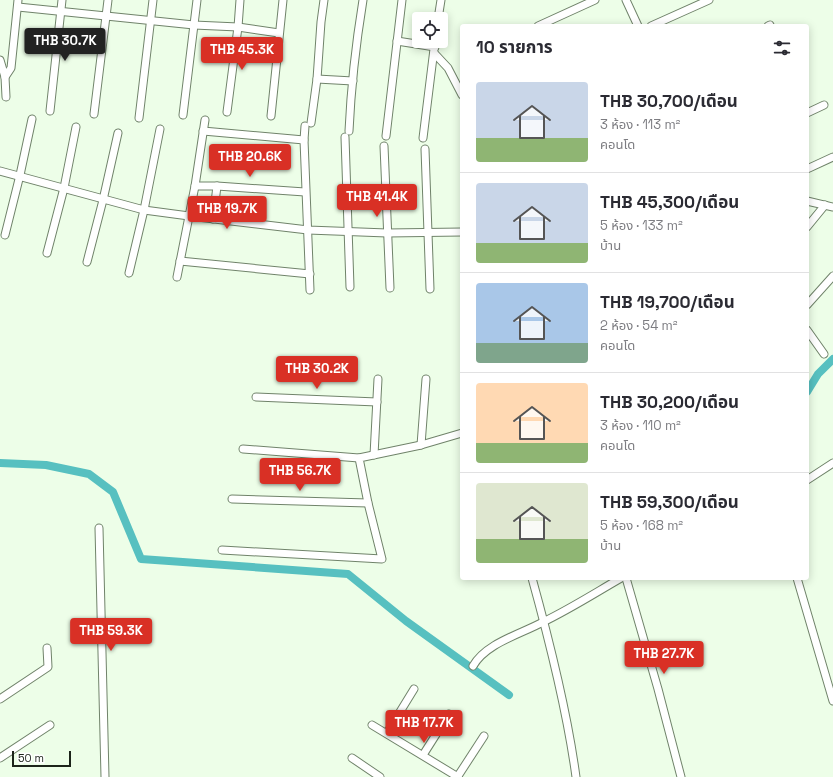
<!DOCTYPE html>
<html lang="th">
<head>
<meta charset="utf-8">
<style>
	:root { --surface:#fff; --page:#f7f7f7; --text:#2b2b33; --muted:#7c7c81; --line:#e1e1e2; --accent:#d93025 }
	body { margin:0; font-family:"Space Grotesk","Noto Sans Thai",sans-serif; background:var(--page); color:var(--text); height:100vh; display:flex; flex-direction:column; font-size:15px; white-space:nowrap }
	* { box-sizing:border-box; margin:0 }
	p { font-size:13px; color:var(--muted) }
	.icon { flex:none; width:22px; height:22px; fill:none; stroke:currentColor; stroke-width:2; stroke-linecap:round; stroke-linejoin:round }
	.map { position:relative; flex:1; overflow:hidden }
	.sheet { position:absolute; left:460px; top:24px; width:349px; height:556px; display:flex; flex-direction:column; background:var(--surface); border-radius:4px; box-shadow:0 2px 10px #0003 }
	.sheet>* { flex:none }
	.fabs { position:absolute; left:412px; top:12px; display:grid; gap:8px }
	.fabs a { display:grid; place-items:center; width:36px; height:36px; border-radius:4px; background:var(--surface); box-shadow:0 2px 10px #0003; font-size:20px }
	.scale { position:absolute; left:12px; bottom:10px; width:59px; box-sizing:border-box; padding-left:4px; border:2px solid #1c241a; border-top:0; font-size:11px; line-height:14px; white-space:nowrap; color:#1c241a; -webkit-text-stroke:3px #fff; paint-order:stroke }
	.price { position:absolute; translate:-50% -34px; padding:0 9px; border-radius:4px; background:var(--accent); color:#fff; font-size:13px; line-height:26px; filter:drop-shadow(0 1px 2px #0008) }
	.price::after { content:''; position:absolute; left:50%; top:24px; width:12px; height:9px; margin-left:-6px; background:inherit; clip-path:polygon(0 0,100% 0,50% 100%) }
	.price.current { background:#222; color:#fff }
	ul { padding:0; list-style:none }
	li { display:flex; align-items:center; gap:12px; height:100px; padding:0 16px }
	li+li { border-top:1px solid var(--line) }
	li span { display:grid; place-items:center; flex:none; width:112px; height:80px; border-radius:4px; color:#555 }
	li>.icon { margin-inline-start:auto }
	span .icon { width:48px; height:48px; fill:#fffc; stroke-width:1 }
	li b { font-size:17px }
	h2 { display:flex; justify-content:space-between; align-items:center; height:48px; padding:0 16px; font-size:17px }
	.map>svg:first-child { display:block }
	.lines { fill:none; stroke-linecap:round; stroke-linejoin:round }
	.canal { stroke:#57c0c0; stroke-width:8 }
	.street-casing { stroke:#70836a; stroke-width:9 }
	.street { stroke:#fff; stroke-width:7 }
</style>
</head>
<body>
<div class="map">
<svg width="833" height="777" viewBox="0 0 833 777">
	<rect width="100%" height="100%" fill="#edfee8"/>
	<g class="lines">
		<!-- canal -->
		<g class="canal">
			<path d="M807 392 818 374 833 359"/>
			<path d="M0 463 46 465 89 474 113 492 141 559 348 574 406 621 509 695"/>
		</g>
		<!-- street casing -->
		<g class="street-casing">
			<g id="street">
				<path d="M626 0 638 26"/>
				<path d="M18 7 194 25 238 27 279 33"/>
				<path d="M438 19 441 0"/>
				<path d="M538 26 595 0"/>
				<path d="M651 26 709 0"/>
				<path d="M768 26 770 25"/>
				<path d="M397 41 435 47"/>
				<path d="M434 53 448 68 462 95"/>
				<path d="M0 60 5 77 6 97"/>
				<path d="M5 77 11 68 18 0"/>
				<path d="M317 79 353 81"/>
				<path d="M50 111 62 0"/>
				<path d="M227 112 238 27 240 0"/>
				<path d="M807 113 824 105"/>
				<path d="M94 114 108 0"/>
				<path d="M183 115 197 0"/>
				<path d="M271 116 283 0"/>
				<path d="M139 118 153 0"/>
				<path d="M311 123 317 79 321 22 324 0"/>
				<path d="M203 131 304 140 310 290"/>
				<path d="M349 131C351 87 356 43 363 0"/>
				<path d="M386 136 402 0"/>
				<path d="M345 137 350 287"/>
				<path d="M423 138 435 41"/>
				<path d="M304 140 305 126"/>
				<path d="M384 146 390 288"/>
				<path d="M425 149 430 289"/>
				<path d="M807 169 833 157"/>
				<path d="M0 171 144 210 189 216 308 230 387 233 462 232"/>
				<path d="M195 186H217L305 192"/>
				<path d="M807 201 833 207"/>
				<path d="M213 219 217 186"/>
				<path d="M807 227 825 205"/>
				<path d="M5 235 20 175 32 119"/>
				<path d="M47 253 64 188 76 127"/>
				<path d="M180 261 310 274"/>
				<path d="M87 262 103 200 118 133"/>
				<path d="M129 273 144 210 160 129"/>
				<path d="M177 277 195 186 205 120"/>
				<path d="M807 305 833 276"/>
				<path d="M807 330 824 354"/>
				<path d="M256 397 377 402"/>
				<path d="M421 445 426 379"/>
				<path d="M243 449 359 458"/>
				<path d="M374 455 378 379"/>
				<path d="M807 480 833 463"/>
				<path d="M232 499 368 503"/>
				<path d="M99 528 105 777"/>
				<path d="M222 550 382 559 368 503 359 458 421 445 462 433"/>
				<path d="M532 578C550 643 567 710 576 777"/>
				<path d="M626 578 658 689 681 777"/>
				<path d="M797 578 833 701"/>
				<path d="M473 666C486 643 521 634 543 622 570 609 595 593 621 578"/>
				<path d="M0 699 48 667 47 648"/>
				<path d="M372 725 458 777"/>
				<path d="M387 733 414 689"/>
				<path d="M423 755 449 714"/>
				<path d="M0 758 50 725"/>
				<path d="M352 758 380 777"/>
				<path d="M458 776 484 736"/>
			</g>
		</g>
		<!-- street -->
		<use href="#street" class="street"/>
	</g>
</svg>
<div class="fabs">
<a><svg class="icon" aria-label="locate" viewBox="0 0 24 24"><circle cx="12" cy="12" r="6"/><path d="M12 2v4M12 18v4M2 12h4M18 12h4"/></svg></a>
</div>
<div class="scale">50 m</div>
<b class="price current" style="left:65px;top:62px">THB 30.7K</b>
<b class="price" style="left:242px;top:71px">THB 45.3K</b>
<b class="price" style="left:250px;top:178px">THB 20.6K</b>
<b class="price" style="left:377px;top:218px">THB 41.4K</b>
<b class="price" style="left:227px;top:230px">THB 19.7K</b>
<b class="price" style="left:317px;top:390px">THB 30.2K</b>
<b class="price" style="left:300px;top:492px">THB 56.7K</b>
<b class="price" style="left:111px;top:652px">THB 59.3K</b>
<b class="price" style="left:664px;top:675px">THB 27.7K</b>
<b class="price" style="left:424px;top:744px">THB 17.7K</b>
<section class="sheet">
<h2>10 รายการ<svg class="icon" aria-label="filters" viewBox="0 0 24 24"><path d="M4 7h16M4 17h16"/><circle cx="9" cy="7" r="2"/><circle cx="15" cy="17" r="2"/></svg></h2>
<ul>
<li><span style="background:linear-gradient(#c9d6e8 70%,#8fb573 0)"><svg class="icon" aria-label="home" viewBox="0 0 24 24"><path d="M3 11l9-7 9 7M6 9v11h12V9"/></svg></span><div><b>THB 30,700/เดือน</b><p>3 ห้อง · 113 m²</p><p>คอนโด</p></div></li>
<li><span style="background:linear-gradient(#c9d6e8 75%,#8fb573 0)"><svg class="icon" aria-label="home" viewBox="0 0 24 24"><path d="M3 11l9-7 9 7M6 9v11h12V9"/></svg></span><div><b>THB 45,300/เดือน</b><p>5 ห้อง · 133 m²</p><p>บ้าน</p></div></li>
<li><span style="background:linear-gradient(#a9c7e8 75%,#7fa58c 0)"><svg class="icon" aria-label="home" viewBox="0 0 24 24"><path d="M3 11l9-7 9 7M6 9v11h12V9"/></svg></span><div><b>THB 19,700/เดือน</b><p>2 ห้อง · 54 m²</p><p>คอนโด</p></div></li>
<li><span style="background:linear-gradient(#ffd9b3 75%,#8fb573 0)"><svg class="icon" aria-label="home" viewBox="0 0 24 24"><path d="M3 11l9-7 9 7M6 9v11h12V9"/></svg></span><div><b>THB 30,200/เดือน</b><p>3 ห้อง · 110 m²</p><p>คอนโด</p></div></li>
<li><span style="background:linear-gradient(#dfe7d0 70%,#8fb573 0)"><svg class="icon" aria-label="home" viewBox="0 0 24 24"><path d="M3 11l9-7 9 7M6 9v11h12V9"/></svg></span><div><b>THB 59,300/เดือน</b><p>5 ห้อง · 168 m²</p><p>บ้าน</p></div></li>
</ul>
</section>
</div>
</body>
</html>
